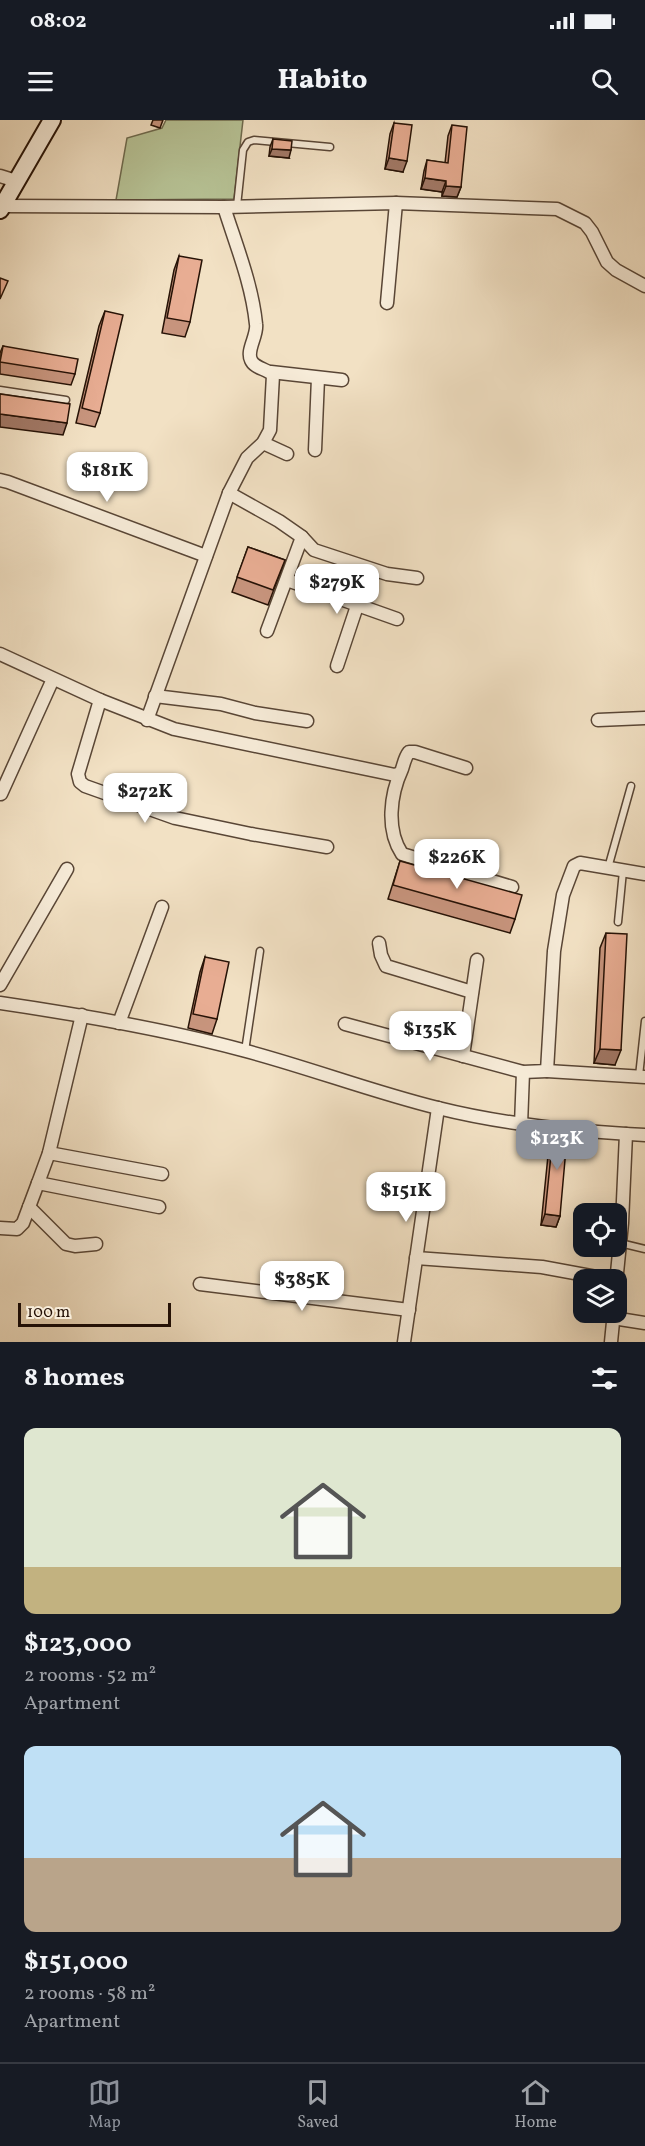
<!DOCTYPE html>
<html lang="en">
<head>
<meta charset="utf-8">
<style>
	:root { --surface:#171b24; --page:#20242c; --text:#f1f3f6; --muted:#9ea1a6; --line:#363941; --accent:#8c9099 }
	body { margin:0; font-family:Vollkorn,serif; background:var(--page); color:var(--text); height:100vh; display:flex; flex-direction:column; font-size:22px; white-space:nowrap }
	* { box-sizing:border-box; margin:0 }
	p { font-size:20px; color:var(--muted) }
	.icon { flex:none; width:33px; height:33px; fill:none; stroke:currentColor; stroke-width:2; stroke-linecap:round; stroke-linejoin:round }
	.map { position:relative; height:1222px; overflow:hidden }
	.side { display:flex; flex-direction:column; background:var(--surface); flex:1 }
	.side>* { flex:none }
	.buttons { position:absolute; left:573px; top:1083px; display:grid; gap:12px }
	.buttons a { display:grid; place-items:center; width:54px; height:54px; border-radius:12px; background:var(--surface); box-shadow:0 6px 24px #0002; font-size:30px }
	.scale { position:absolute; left:18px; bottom:15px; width:153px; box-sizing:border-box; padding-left:6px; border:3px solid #261206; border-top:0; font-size:16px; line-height:21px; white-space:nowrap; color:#261206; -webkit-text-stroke:4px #f7ecd9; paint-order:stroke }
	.price { position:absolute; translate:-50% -51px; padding:0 14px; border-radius:12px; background:#fff; color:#222; font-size:20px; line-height:39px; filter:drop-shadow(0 2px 3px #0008) }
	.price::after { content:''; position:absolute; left:50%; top:36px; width:18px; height:14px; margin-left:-9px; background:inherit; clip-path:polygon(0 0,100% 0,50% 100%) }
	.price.active { background:var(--accent); color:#fff }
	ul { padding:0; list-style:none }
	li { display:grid; align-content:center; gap:12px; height:318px; padding:0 24px }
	li span { display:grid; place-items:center; height:186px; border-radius:12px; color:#555 }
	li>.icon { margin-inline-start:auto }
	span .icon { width:108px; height:108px; fill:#fffc; stroke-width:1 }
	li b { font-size:26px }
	h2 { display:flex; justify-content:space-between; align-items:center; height:72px; padding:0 24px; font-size:26px }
	.status { display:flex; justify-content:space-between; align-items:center; height:42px; padding:0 30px; background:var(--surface); direction:ltr }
	.status svg { height:16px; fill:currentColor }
	header { display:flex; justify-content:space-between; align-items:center; height:78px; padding:0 24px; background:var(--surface); font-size:27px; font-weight:800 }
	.tabs { display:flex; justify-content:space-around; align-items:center; height:84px; border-top:2px solid var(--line); background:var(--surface); font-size:16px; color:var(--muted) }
	.tabs a { display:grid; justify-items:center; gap:3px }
	.tabs .active { color:var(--accent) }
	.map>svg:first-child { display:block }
	.green { fill:#b7c396; stroke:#6e6a4e; stroke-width:1.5 }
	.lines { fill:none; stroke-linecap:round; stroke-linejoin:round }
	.lane-casing { stroke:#594636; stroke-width:9 }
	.street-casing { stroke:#594636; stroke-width:15 }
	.secondary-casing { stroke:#261206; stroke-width:20 }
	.lane { stroke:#f7ecd9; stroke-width:6 }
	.street { stroke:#f7ecd9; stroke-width:12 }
	.secondary { stroke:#f7ecd9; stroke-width:16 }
	.wall { fill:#c8957e; stroke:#261206; stroke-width:1.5 }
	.shaded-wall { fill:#a27967; stroke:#261206; stroke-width:1.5 }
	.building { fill:#e8ad93; stroke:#261206; stroke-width:1.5 }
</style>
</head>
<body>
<div class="status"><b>08:02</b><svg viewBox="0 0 49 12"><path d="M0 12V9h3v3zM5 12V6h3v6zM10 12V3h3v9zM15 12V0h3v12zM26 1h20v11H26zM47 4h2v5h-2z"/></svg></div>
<header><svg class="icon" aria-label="menu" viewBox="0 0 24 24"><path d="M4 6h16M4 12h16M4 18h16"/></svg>Habito<svg class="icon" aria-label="search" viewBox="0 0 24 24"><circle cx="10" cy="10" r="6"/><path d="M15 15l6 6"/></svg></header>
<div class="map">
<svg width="645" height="1222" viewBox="0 0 645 1222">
	<rect width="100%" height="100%" fill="#f2e1c4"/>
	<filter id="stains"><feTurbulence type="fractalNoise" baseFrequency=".00333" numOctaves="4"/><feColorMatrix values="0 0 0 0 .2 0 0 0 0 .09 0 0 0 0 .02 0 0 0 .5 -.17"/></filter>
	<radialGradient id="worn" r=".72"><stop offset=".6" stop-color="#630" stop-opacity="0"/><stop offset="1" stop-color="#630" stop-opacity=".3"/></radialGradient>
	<!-- green -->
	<path class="green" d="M166 0H243L234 79 116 80 127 18 162 8Z"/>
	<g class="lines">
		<!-- lane casing -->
		<g class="lane-casing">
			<g id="lane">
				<path d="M237 86 243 30 248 22 254 20 330 27"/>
				<path d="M0 270 66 280"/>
				<path d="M608 748 631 666"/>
				<path d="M618 802 623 751"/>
				<path d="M245 931 260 831"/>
				<path d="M639 956 645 901"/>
				<path d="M620 1123 645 1129"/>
			</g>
		</g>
		<!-- street casing -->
		<g class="street-casing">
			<g id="street">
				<path d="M0 56 16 61"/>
				<path d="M2 86 224 87 396 83 557 89 585 103 592 112 607 142 616 150 645 166"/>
				<path d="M387 183 396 83"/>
				<path d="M271 252 342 260"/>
				<path d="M263 323 287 334"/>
				<path d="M315 330 318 258"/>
				<path d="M0 360 8 362 206 436"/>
				<path d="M229 373 279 401 302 417 314 430 387 454 417 458"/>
				<path d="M287 460 397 499"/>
				<path d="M267 511 302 417"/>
				<path d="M0 534 100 580 174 609 395 655 398 654"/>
				<path d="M337 546 357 486"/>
				<path d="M155 576 221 584 255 593 307 601"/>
				<path d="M100 580 78 654 80 662 85 666 175 698 251 714 327 727"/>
				<path d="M147 600 229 373 247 338 263 323 270 310 273 255C267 249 254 248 251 240 246 230 258 215 256 204 252 164 236 125 224 87"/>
				<path d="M598 600 645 598"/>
				<path d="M466 648 415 632H409C405 637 404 643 402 649 390 675 386 710 402 734L512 767"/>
				<path d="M1 674 53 559"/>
				<path d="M379 823 381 835 386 846 472 872"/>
				<path d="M0 865 67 749"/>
				<path d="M0 883C82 895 165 909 246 931 310 948 373 972 438 988 506 1005 575 1011 645 1015"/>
				<path d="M82 895 49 1033 38 1063 159 1087"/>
				<path d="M119 903 162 787"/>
				<path d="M345 904 523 952 547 951 554 831 563 775 574 746 580 743 645 754"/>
				<path d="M463 936 477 840"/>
				<path d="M547 951 645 957"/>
				<path d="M521 1005 523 952"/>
				<path d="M49 1033 162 1054"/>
				<path d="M29 1087 66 1124 75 1126 96 1124"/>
				<path d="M0 1108 17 1109 23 1103 38 1063"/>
				<path d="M416 1138 542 1147 613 1160"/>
				<path d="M616 1163 622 1103 626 1014"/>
				<path d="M200 1164 409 1190"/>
				<path d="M613 1198 645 1203"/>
				<path d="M404 1222 438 988"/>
				<path d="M611 1222 614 1192"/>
			</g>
		</g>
		<!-- secondary casing -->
		<g class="secondary-casing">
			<path id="secondary" d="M0 90 52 0"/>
		</g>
		<!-- lane -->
		<use href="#lane" class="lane"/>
		<!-- street -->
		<use href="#street" class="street"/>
		<!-- secondary -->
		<use href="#secondary" class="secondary"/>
	</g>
	<!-- wall -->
	<g class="wall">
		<path d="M153 0H163L160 8 151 5Z"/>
		<path d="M394 3 403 52 385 49 390 14Z"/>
		<path d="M452 5 461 67 457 77 442 76V72L421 69 424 51 427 40 445 43 448 16Z"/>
		<path d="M273 19 289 38 269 36 270 27Z"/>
		<path d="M179 136 190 202 185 217 162 213 174 150Z"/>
		<path d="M105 191 100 293 95 307 76 303 99 206Z"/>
		<path d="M3 226 75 254 71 265 0 254V233Z"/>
		<path d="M248 427 285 440 268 485 232 472Z"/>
		<path d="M400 741 515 799 510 813 388 779Z"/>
		<path d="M606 813 615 945 594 943 600 828Z"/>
		<path d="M205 837 217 899 212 914 188 908 200 852Z"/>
		<path d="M554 1005 560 1096 556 1107 541 1105 550 1016Z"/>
	</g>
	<!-- shaded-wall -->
	<g class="shaded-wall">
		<path d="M272 29 291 30 289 38 269 36Z"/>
		<path d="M389 38 407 41 403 52 385 49Z"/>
		<path d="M425 58 446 61 442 72 421 69Z"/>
		<path d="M446 66 461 67 457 77 442 76Z"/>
		<path d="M0 294 67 303 63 315 0 307Z"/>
		<path d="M600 929 621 930 615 945 594 943Z"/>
		<path d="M545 1094 560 1096 556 1107 541 1105Z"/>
	</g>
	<!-- building -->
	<g class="building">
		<path d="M394 3 412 5 407 41 389 38Z"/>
		<path d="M452 5 467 7 461 67 446 66V61L425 58 427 40 448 43Z"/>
		<path d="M273 19 292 21 291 30 272 29Z"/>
		<path d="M179 136 202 140 190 202 167 198Z"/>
		<path d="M0 158 8 161 0 179Z"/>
		<path d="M105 191 123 195 100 293 82 288Z"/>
		<path d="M3 226 78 239 75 254 0 242Z"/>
		<path d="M0 274 70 284 67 303 0 294Z"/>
		<path d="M248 427 285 440 273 470 237 457Z"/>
		<path d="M400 741 522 775 515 799 393 765Z"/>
		<path d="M606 813 627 814 621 930 600 929Z"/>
		<path d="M205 837 229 842 217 899 193 894Z"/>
		<path d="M554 1005 568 1006 560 1096 545 1094Z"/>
	</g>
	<rect width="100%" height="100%" filter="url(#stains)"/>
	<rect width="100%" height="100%" fill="url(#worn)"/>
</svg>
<div class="buttons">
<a><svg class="icon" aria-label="locate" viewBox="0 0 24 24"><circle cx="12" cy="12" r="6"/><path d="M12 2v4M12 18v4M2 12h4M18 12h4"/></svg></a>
<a><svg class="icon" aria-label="layers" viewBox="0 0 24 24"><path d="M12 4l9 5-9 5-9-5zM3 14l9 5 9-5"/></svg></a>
</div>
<div class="scale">100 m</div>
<b class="price" style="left:107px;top:383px">$181K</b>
<b class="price" style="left:337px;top:495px">$279K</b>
<b class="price" style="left:145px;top:704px">$272K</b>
<b class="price" style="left:457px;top:770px">$226K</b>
<b class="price" style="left:430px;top:942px">$135K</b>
<b class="price active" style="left:557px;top:1051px">$123K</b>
<b class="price" style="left:406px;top:1103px">$151K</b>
<b class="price" style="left:302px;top:1192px">$385K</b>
</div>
<section class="side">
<h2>8 homes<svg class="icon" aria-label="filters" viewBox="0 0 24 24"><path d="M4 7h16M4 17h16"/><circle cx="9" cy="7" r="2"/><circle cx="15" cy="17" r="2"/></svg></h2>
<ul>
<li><span style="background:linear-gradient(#dfe7d0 75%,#c2b280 0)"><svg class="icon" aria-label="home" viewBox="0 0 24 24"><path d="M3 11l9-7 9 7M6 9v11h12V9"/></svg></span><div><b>$123,000</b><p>2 rooms · 52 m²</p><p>Apartment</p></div></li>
<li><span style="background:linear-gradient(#bfe0f5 60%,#b9a48a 0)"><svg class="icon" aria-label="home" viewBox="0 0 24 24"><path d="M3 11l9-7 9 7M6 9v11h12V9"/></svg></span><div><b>$151,000</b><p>2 rooms · 58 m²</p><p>Apartment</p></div></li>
</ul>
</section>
<nav class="tabs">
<a class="active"><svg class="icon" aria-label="map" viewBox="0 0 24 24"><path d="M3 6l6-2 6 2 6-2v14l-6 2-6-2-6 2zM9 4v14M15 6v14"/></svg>Map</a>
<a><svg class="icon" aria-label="saved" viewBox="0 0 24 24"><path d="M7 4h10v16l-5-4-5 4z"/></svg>Saved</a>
<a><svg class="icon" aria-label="home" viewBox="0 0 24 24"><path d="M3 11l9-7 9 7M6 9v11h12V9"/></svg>Home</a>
</nav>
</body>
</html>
